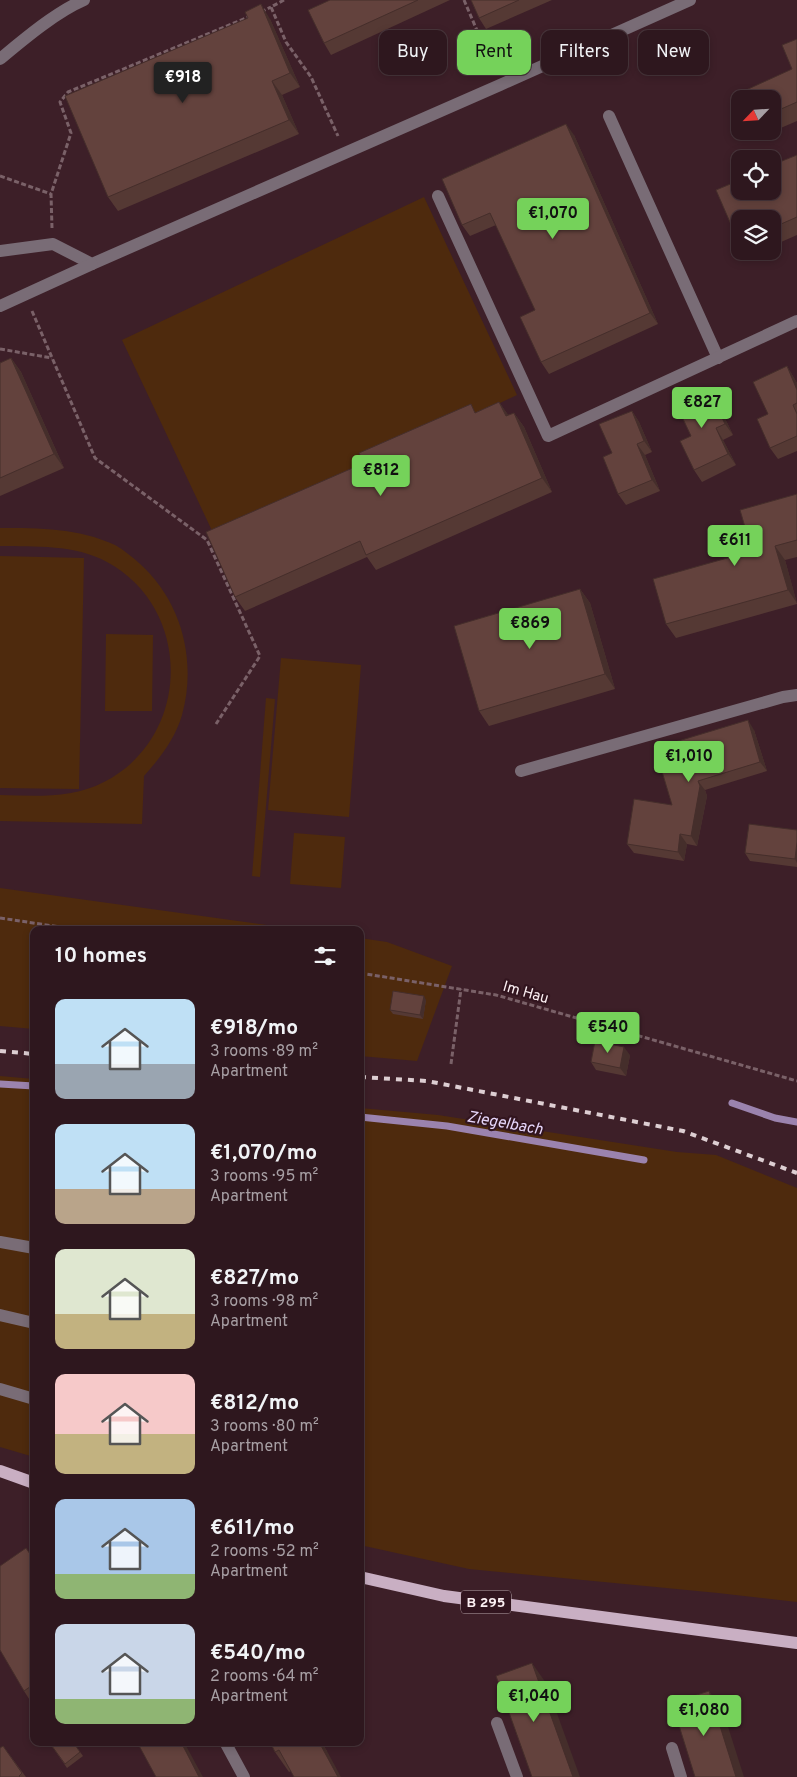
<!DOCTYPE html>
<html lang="en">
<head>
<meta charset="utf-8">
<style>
	:root { --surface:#2e171e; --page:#362027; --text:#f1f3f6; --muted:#a79fa4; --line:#49363c; --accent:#75d25a }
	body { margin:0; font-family:Overpass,sans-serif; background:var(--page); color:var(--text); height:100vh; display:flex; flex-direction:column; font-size:19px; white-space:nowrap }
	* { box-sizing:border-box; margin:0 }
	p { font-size:16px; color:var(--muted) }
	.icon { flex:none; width:28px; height:28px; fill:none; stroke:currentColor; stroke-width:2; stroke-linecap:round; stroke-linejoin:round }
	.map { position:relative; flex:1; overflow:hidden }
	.sheet { position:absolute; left:30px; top:926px; width:334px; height:820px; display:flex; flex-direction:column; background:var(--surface); border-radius:10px; box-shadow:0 2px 8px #0003,0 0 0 1px var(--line) }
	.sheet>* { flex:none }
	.guide { position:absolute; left:379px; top:30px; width:342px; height:45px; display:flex; gap:10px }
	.needle { width:32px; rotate:245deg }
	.buttons { position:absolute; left:731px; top:90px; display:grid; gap:10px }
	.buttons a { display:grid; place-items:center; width:50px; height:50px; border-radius:10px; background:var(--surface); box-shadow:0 2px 8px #0003,0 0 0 1px var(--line); font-size:25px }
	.price { position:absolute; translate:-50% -42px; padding:0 11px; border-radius:5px; background:var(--accent); color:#111; font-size:16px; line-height:32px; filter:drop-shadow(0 1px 2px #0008) }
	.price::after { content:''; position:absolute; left:50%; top:30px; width:15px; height:11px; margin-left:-8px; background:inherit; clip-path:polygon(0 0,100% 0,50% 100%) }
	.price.current { background:#222; color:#fff }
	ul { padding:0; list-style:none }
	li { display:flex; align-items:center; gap:15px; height:125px; padding:0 25px }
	li span { display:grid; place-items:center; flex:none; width:140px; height:100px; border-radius:10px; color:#555 }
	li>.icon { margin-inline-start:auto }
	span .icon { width:60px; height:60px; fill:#fffc; stroke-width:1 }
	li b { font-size:21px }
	h2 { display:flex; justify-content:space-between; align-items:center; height:60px; padding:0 25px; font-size:21px }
	.chip { padding:0 18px; border-radius:10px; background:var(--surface); box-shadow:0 2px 8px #0003,0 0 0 1px var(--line); font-size:18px; line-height:45px }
	.chip.current { background:var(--accent); color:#111 }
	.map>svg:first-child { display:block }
	.green { fill:#4e2a0d }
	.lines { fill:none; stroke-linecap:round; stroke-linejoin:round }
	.stream { stroke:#9b83ae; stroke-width:7 }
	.path { stroke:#7a6168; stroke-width:3; stroke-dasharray:5 2.5; stroke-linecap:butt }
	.lane { stroke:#796c76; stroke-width:12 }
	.street { stroke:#796c76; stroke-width:12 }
	.primary { stroke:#c9afc3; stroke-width:12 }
	.rail { stroke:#ddced2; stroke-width:4; stroke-dasharray:6 6; stroke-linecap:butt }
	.wall { fill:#553934 }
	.shaded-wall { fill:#452e2b }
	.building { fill:#63423d; stroke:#452e2b }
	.labels { text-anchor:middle; stroke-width:4.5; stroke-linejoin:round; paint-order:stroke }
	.shield { fill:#32151f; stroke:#bfaeb3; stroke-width:1 }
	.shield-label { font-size:14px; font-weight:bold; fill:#fcf0f3 }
	.street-label { font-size:15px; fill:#fcf0f3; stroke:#32151f }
	.water-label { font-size:16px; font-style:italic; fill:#e6d6fa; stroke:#32151f }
</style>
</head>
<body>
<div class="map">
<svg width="797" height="1777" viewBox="0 0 797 1777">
	<rect width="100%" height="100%" fill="#3d1f28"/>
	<!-- green -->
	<g class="green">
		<path d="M424 197 517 395 215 537 122 340Z"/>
		<path d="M0 528C40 528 78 528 115 545 124 550 132 557 139 563 182 601 197 661 182 715 175 739 160 758 144 776L142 824 0 821V795C35 796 71 799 104 782 191 738 194 609 107 562 74 544 36 547 0 546Z"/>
		<path d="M0 556 84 558 79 789 0 788Z"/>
		<path d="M106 634 153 635 152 711H105Z"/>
		<path d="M281 658 361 665 349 817 268 810Z"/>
		<path d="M266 698 275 699 260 877 252 876Z"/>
		<path d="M294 833 345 837 341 888 290 884Z"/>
		<path d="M0 888 303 930H34V1029L0 1026Z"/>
		<path d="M360 938 387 942 452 966 417 1061 360 1056Z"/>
		<path d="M0 1076 34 1079V1457L0 1447Z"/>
		<path d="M360 1108 438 1115 677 1152 716 1155 797 1188V1602L718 1593 469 1569 360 1545Z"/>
	</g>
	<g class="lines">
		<!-- stream -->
		<g class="stream">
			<path d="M0 1084 34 1086"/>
			<path d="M732 1103 775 1118 797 1122"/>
			<path d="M360 1117 447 1126 644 1160"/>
		</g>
		<!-- path -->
		<g class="path">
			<path d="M284 0 271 7 286 42 311 77 338 136"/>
			<path d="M464 0 493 68"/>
			<path d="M261 12 271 7"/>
			<path d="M0 176 51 194"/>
			<path d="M52 228 51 194 71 133 60 102 68 92 251 16"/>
			<path d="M32 311 95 458 207 540 260 656 216 724"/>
			<path d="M0 349 52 358"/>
			<path d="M0 918 80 930"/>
			<path d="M360 973 496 995 797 1081"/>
			<path d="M451 1064 461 989"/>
		</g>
		<!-- lane -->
		<g class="lane">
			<path d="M0 59C24 39 56 12 84 0"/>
			<path d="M609 116 718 358"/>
			<path d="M438 196 548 436 797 321"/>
			<path d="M0 251 53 244 92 264 500 85 690 0"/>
			<path d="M0 306 92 264"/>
			<path d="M521 771 783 697 797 695"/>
		</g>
		<!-- street -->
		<g class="street">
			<path d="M0 1242 34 1248"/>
			<path d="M0 1315 34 1323"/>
			<path d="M0 1389 34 1399"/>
			<path d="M497 1723 517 1777"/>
			<path d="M225 1742 244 1777"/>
			<path d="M672 1748 681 1777"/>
		</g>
		<!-- primary -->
		<g class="primary">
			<path d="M0 1471 34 1483"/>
			<path d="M360 1577 444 1596 797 1643"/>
		</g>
		<!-- rail -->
		<g class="rail">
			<path d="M0 1051 34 1054"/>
			<path d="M360 1077 427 1081 683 1131 797 1173"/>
		</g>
	</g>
	<!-- wall -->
	<g class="wall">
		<path d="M330 0H450L331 55 324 43Z"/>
		<path d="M471 0H552L486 29 479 18Z"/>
		<path d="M270 19 300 87 282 95 299 134 118 211 108 197Z"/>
		<path d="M797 39V121L769 133 768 131H772V99L792 69Z"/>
		<path d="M574 135 658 324 549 374 541 362 535 310 496 225 470 236 462 225Z"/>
		<path d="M797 155V235L772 246V219H740V245L716 190 740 180V191H772V165Z"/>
		<path d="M745 251H761L748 257Z"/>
		<path d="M11 358 21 372 64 468 0 496V363Z"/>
		<path d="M787 366 794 378 797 383V451L778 459 770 448 768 414Z"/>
		<path d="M708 388 716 400 733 435 723 440 736 465 702 482 694 470 691 436Z"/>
		<path d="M499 402 508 415 514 413 524 427 552 492 376 570 367 557 245 611 235 597 364 463Z"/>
		<path d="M632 411 639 422 652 452 645 455 660 491 626 505 618 494 612 453Z"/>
		<path d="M797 494V557L785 560 797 604 676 638 666 624 752 551Z"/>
		<path d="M580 589 590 603 615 689 489 726 479 711Z"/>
		<path d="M754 730 767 771 705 790 707 796 697 846 687 844 684 861 634 853 627 844 672 805 655 748Z"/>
		<path d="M797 830V867L750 861 745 853Z"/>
		<path d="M426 1000 423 1019 393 1014 390 1010Z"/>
		<path d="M630 1055 626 1076 596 1070 591 1062Z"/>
		<path d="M34 1560V1704L33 1705 24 1691Z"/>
		<path d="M49 1742H73L83 1756 67 1768Z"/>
		<path d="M270 1742H321L327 1751 289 1772 275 1752Z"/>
		<path d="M3 1746 26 1777H0Z"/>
	</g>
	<!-- shaded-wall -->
	<g class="shaded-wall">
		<path d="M261 4 270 19 300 87 290 73Z"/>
		<path d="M272 81 282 95 299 134 289 120Z"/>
		<path d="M566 124 574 135 658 324 650 313Z"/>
		<path d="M11 358 21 372 64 468 54 454Z"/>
		<path d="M787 366 794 378 797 383V390Z"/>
		<path d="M708 388 716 400 733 435 725 424Z"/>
		<path d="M499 402 509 416H506Z"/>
		<path d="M632 411 639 422 652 452 644 441Z"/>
		<path d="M514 413 524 427 552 492 542 478Z"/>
		<path d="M716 428 723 440 736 465 728 454Z"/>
		<path d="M637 444 645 455 660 491 652 480Z"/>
		<path d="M775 546 785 560 797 603 788 590Z"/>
		<path d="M580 589 590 603 615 689 605 674Z"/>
		<path d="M748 720 754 730 767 771 760 762Z"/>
		<path d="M698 781 705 790 707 796 697 846 691 836Z"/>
		<path d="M680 834 687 844 684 861 678 852Z"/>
		<path d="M797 842V863L795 859Z"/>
		<path d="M424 996 426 1000 423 1019 420 1015Z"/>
		<path d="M624 1047 630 1055 626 1076 620 1068Z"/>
		<path d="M532 1663 546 1683 580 1777H573Z"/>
		<path d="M709 1691 723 1711 744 1777H736Z"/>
		<path d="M181 1742H184L203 1777H199Z"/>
		<path d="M319 1742H321L327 1751 341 1777H338Z"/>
	</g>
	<!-- building -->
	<g class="building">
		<path d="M330 0H418L324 43 308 10Z"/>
		<path d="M471 0H519L479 18Z"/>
		<path d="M261 4 290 73 272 81 289 120 108 197 65 96 248 18 245 12Z"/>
		<path d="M797 39V102L772 113V99H750L746 90 792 69 782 45Z"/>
		<path d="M566 124 650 313 541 362 520 317 535 310 490 213 462 225 442 179Z"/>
		<path d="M797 155V217L772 228V219H740V242L739 243 716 190 740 180V191H772V165Z"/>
		<path d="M11 358 54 454 0 478V363Z"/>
		<path d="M787 366 797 390V403L793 405 797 414V436L770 448 757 419 768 414 753 382Z"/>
		<path d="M708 388 725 424 716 428 728 454 694 470 680 441 691 436 676 404Z"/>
		<path d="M499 402 506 416 514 413 542 478 366 555 360 541 235 597 206 532 364 463 359 453 471 404 475 413Z"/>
		<path d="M632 411 644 441 637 444 652 480 618 494 603 457 612 453 599 424Z"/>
		<path d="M797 494V540L775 546 788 590 666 624 653 579 752 551 740 510Z"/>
		<path d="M580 589 605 674 479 711 454 626Z"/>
		<path d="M748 720 760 762 698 781 700 786 691 836 680 834 678 852 627 844 634 799 672 805 655 748Z"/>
		<path d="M749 824 797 830V842L795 859 745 853Z"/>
		<path d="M393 991 424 996 420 1015 390 1010Z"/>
		<path d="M595 1041 624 1047 620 1068 591 1062Z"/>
		<path d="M26 1548 34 1560V1684L24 1691 0 1650V1566Z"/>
		<path d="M532 1663 573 1777H532L496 1676Z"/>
		<path d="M709 1691 736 1777H695L672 1703Z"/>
		<path d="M49 1742H73L80 1752 65 1764Z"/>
		<path d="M137 1742H181L199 1777H156Z"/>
		<path d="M270 1742H319L338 1777H294L279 1750 275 1752Z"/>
		<path d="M3 1746 22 1773 19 1776 20 1777H0V1748Z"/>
	</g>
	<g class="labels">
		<!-- shield labels -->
		<rect class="shield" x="461" y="1590.5" width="50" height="23" rx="4"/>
		<g class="shield-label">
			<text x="486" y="1607">B 295</text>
		</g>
		<!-- street labels -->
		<g class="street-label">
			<text transform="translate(526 992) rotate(16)" y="5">Im Hau</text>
		</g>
		<!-- water labels -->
		<g class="water-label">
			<text transform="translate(505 1122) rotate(10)" y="6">Ziegelbach</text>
		</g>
	</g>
</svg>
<div class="buttons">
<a><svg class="needle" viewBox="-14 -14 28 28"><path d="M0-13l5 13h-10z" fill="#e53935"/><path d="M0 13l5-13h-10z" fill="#a79fa4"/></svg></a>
<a><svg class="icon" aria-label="locate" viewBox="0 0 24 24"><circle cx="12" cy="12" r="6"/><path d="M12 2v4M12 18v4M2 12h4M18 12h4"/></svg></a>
<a><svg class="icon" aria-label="layers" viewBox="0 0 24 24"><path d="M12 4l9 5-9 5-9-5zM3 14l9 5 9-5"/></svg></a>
</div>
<b class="price current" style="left:183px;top:104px">€918</b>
<b class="price" style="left:553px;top:240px">€1,070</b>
<b class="price" style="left:702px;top:429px">€827</b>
<b class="price" style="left:381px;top:497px">€812</b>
<b class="price" style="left:735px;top:567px">€611</b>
<b class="price" style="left:530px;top:650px">€869</b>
<b class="price" style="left:689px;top:783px">€1,010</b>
<b class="price" style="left:608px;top:1054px">€540</b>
<b class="price" style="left:534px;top:1723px">€1,040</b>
<b class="price" style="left:704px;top:1737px">€1,080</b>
<div class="guide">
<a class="chip">Buy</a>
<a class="chip current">Rent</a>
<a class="chip">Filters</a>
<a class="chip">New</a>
</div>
<section class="sheet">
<h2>10 homes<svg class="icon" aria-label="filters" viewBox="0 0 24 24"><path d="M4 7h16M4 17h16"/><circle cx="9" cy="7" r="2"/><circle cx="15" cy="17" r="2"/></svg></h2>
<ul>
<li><span style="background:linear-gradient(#bfe0f5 65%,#9aa5b1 0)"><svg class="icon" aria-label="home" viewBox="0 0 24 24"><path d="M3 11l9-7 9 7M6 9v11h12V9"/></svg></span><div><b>€918/mo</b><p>3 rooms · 89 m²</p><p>Apartment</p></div></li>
<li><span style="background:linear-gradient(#bfe0f5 65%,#b9a48a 0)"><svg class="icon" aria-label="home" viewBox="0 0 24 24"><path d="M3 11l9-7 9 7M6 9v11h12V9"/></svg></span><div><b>€1,070/mo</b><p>3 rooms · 95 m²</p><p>Apartment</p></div></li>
<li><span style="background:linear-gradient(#dfe7d0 65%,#c2b280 0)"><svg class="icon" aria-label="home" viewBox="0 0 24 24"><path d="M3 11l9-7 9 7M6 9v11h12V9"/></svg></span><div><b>€827/mo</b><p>3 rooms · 98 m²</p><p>Apartment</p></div></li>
<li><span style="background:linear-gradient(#f6c9c9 60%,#c2b280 0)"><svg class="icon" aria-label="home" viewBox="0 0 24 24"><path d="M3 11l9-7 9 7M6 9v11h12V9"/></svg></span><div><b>€812/mo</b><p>3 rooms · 80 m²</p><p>Apartment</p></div></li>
<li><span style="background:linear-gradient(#a9c7e8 75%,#8fb573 0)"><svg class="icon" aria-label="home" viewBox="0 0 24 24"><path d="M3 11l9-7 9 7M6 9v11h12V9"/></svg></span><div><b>€611/mo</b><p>2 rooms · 52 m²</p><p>Apartment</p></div></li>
<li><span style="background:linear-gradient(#c9d6e8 75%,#8fb573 0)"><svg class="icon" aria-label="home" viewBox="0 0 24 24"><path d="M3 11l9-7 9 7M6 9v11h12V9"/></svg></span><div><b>€540/mo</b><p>2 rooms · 64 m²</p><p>Apartment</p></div></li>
</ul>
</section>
</div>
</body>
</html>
